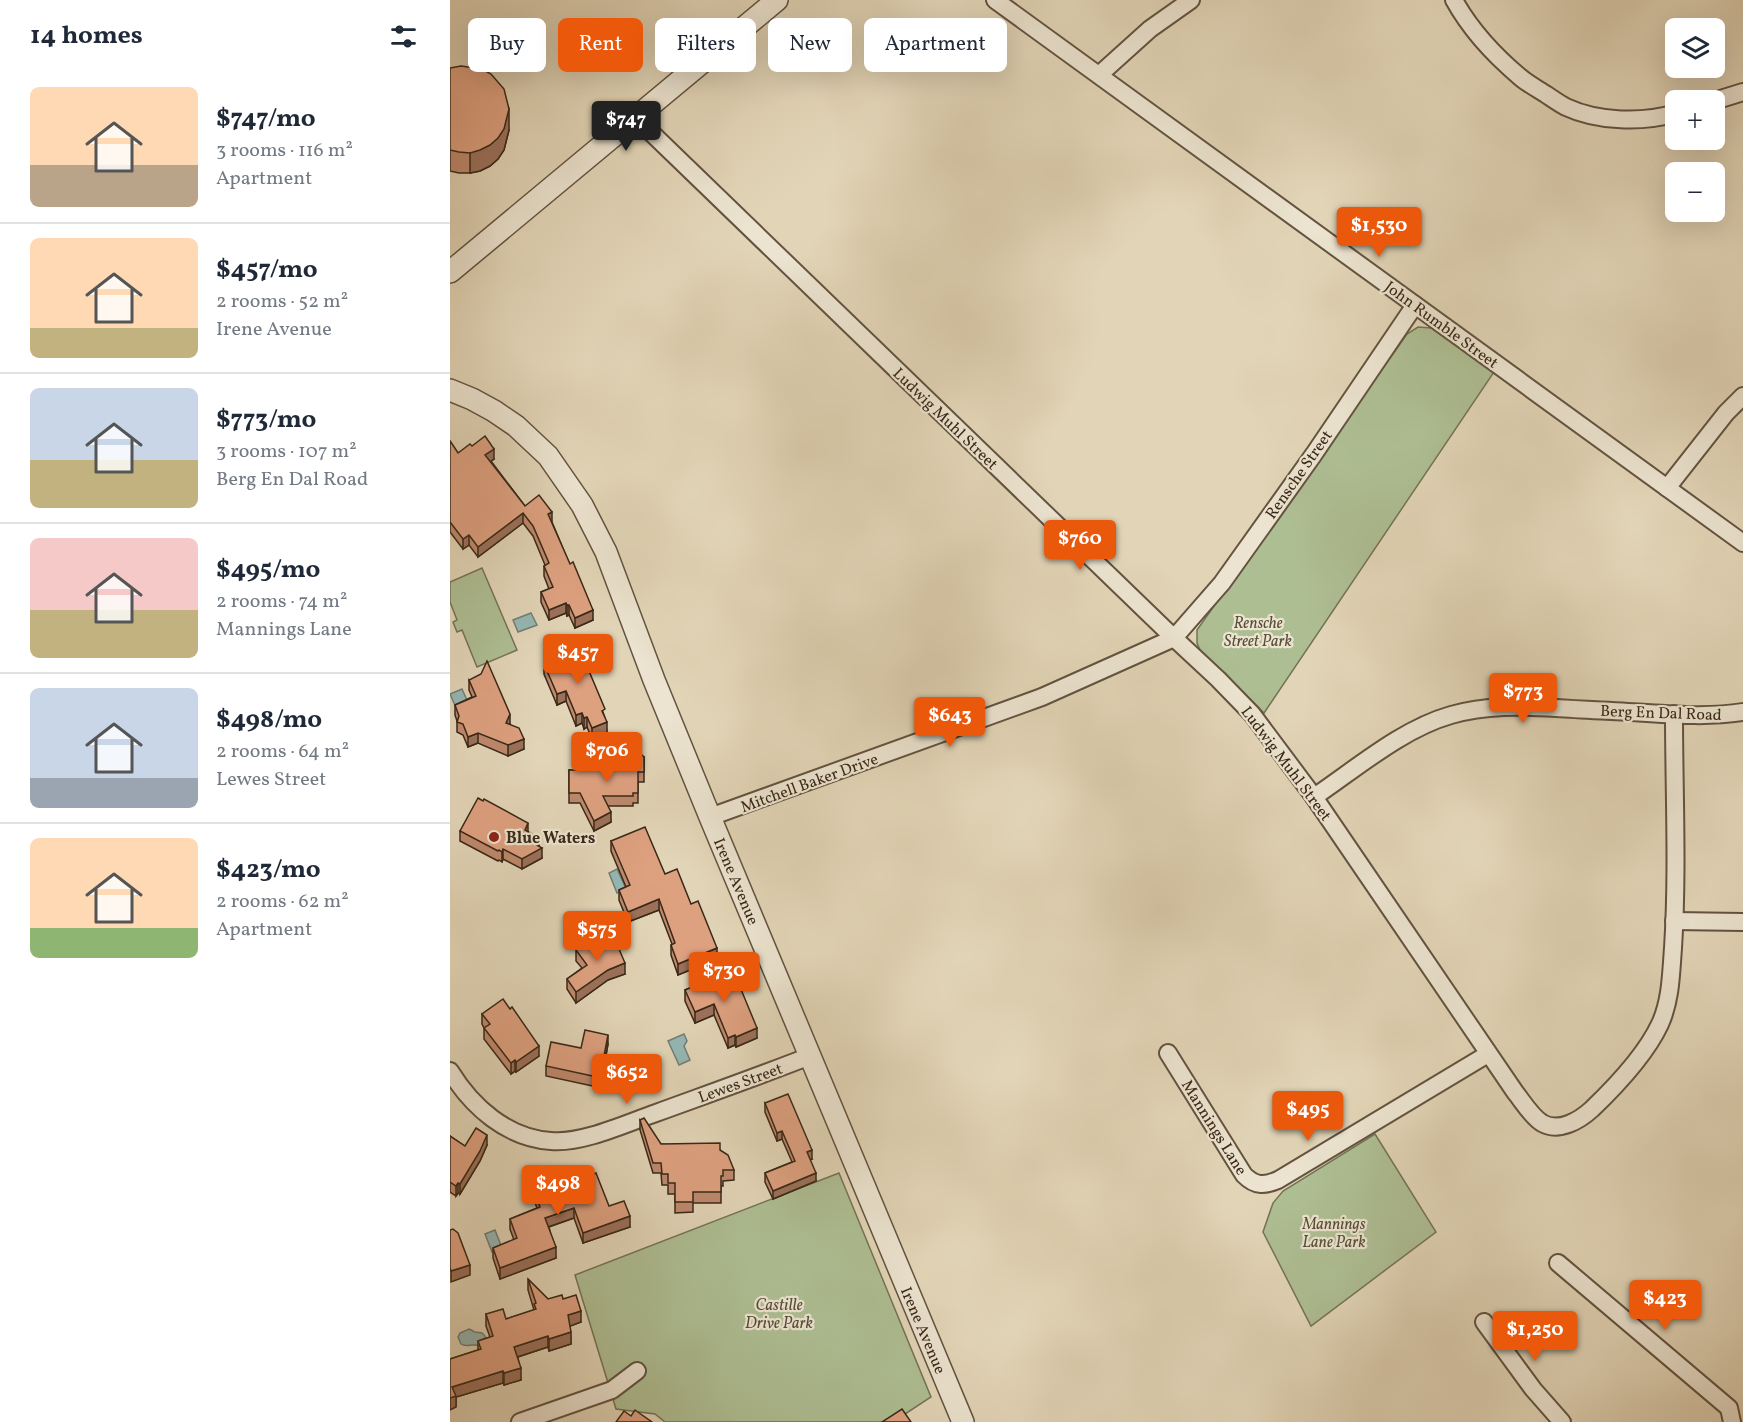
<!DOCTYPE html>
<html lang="en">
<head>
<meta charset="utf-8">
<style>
	:root { --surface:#fff; --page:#f6f6f7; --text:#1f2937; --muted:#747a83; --line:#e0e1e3; --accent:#ea580c }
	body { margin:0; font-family:Vollkorn,serif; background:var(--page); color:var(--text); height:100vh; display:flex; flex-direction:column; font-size:22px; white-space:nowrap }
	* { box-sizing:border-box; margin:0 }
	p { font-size:20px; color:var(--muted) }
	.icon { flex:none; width:33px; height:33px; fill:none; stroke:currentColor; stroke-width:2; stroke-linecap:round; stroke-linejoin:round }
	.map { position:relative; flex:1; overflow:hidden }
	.details { display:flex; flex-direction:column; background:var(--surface); width:450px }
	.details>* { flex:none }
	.top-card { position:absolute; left:18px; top:18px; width:570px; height:54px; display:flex; gap:12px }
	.controls { position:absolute; left:1215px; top:18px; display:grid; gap:12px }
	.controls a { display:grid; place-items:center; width:60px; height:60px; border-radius:9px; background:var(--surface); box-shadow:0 6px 24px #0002; font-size:30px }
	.price { position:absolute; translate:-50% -51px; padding:0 14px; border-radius:6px; background:var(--accent); color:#fff; font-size:20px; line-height:39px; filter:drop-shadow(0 2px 3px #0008) }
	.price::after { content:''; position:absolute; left:50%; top:36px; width:18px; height:14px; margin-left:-9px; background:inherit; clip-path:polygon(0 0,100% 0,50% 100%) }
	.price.active { background:#222; color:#fff }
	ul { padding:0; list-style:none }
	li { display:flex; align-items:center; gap:18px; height:150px; padding:0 30px }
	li+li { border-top:2px solid var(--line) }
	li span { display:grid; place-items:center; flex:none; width:168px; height:120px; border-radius:9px; color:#555 }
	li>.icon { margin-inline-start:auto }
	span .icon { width:72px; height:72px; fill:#fffc; stroke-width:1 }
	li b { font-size:26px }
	h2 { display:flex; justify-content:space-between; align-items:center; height:72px; padding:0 30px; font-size:26px }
	.pill { padding:0 21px; border-radius:9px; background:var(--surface); box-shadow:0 6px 24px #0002; font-size:21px; line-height:54px }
	.pill.active { background:var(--accent); color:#fff }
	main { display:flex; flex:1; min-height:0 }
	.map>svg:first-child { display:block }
	.green { fill:#aebe93; stroke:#747356; stroke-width:1.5 }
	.water { fill:#96b8b5; stroke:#717e76; stroke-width:1.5 }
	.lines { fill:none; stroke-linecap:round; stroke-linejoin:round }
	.minor-casing { stroke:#635340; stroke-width:20 }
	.tertiary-casing { stroke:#635340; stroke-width:24 }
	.minor { stroke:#ece4d0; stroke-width:16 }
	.tertiary { stroke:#ece4d0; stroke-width:21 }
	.wall { fill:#bf8a6e; stroke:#392818; stroke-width:1.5 }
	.shaded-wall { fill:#9b715a; stroke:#392818; stroke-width:1.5 }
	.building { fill:#dea180; stroke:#392818; stroke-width:1.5 }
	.poi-dot { fill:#8f2418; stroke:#ece4d0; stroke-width:2 }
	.labels { text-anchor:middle; stroke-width:4.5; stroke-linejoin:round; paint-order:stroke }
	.street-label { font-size:16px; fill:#392818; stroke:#ece4d0 }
	.park-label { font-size:16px; font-style:italic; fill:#564e37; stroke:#ece4d0 }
	.poi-label { font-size:16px; font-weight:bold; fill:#392818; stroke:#ece4d0; text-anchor:start }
</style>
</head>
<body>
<main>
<section class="details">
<h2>14 homes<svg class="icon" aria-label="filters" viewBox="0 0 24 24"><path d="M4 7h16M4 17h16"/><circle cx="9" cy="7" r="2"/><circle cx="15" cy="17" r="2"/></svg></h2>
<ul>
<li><span style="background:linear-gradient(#ffd9b3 65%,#b9a48a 0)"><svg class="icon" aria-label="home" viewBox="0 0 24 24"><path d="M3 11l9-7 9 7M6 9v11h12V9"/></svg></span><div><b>$747/mo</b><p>3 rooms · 116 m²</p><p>Apartment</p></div></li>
<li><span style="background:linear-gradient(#ffd9b3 75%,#c2b280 0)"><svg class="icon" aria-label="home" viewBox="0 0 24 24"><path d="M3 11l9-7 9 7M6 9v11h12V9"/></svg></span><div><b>$457/mo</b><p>2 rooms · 52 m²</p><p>Irene Avenue</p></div></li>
<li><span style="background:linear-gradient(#c9d6e8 60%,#c2b280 0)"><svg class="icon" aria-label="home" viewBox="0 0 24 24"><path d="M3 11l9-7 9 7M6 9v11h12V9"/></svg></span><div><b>$773/mo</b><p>3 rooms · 107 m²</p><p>Berg En Dal Road</p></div></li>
<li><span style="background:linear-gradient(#f6c9c9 60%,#c2b280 0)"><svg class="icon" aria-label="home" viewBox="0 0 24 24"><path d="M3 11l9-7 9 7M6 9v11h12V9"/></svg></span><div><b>$495/mo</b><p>2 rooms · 74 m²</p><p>Mannings Lane</p></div></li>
<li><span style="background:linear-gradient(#c9d6e8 75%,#9aa5b1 0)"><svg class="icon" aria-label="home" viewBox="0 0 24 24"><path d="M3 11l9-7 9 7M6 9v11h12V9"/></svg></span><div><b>$498/mo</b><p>2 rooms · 64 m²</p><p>Lewes Street</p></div></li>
<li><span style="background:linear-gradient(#ffd9b3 75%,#8fb573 0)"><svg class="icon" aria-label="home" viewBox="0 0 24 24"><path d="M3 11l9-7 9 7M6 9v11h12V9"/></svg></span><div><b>$423/mo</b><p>2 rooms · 62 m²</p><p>Apartment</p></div></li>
</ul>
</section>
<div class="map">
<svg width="1293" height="1422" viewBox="0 0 1293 1422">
	<rect width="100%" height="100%" fill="#e2d5b7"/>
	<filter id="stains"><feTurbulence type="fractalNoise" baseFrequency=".00333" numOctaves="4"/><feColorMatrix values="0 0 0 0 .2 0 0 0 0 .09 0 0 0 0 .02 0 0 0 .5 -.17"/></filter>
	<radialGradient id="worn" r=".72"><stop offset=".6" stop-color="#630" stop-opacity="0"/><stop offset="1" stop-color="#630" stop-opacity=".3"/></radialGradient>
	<!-- green -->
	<g class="green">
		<path d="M968 327 981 328 1044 372 814 713 750 650 747 643V630L957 334Z"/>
		<path d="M32 568 67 650 27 667 12 630 7 632 3 622 7 620 0 602V582Z"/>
		<path d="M925 1134 986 1232 861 1326 813 1232 823 1203 833 1191Z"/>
		<path d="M389 1173 481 1397 443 1422H215L205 1414 166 1409 125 1275Z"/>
	</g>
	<!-- water -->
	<g class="water">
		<path d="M81 613 87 625 68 632 63 620Z"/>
		<path d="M12 689 21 709 7 710 0 694Z"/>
		<path d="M167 869 176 889 167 893 159 873Z"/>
		<path d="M234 1034 237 1041 234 1046 240 1060 229 1065 218 1041Z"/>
		<path d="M45 1230 52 1248 42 1252 35 1234Z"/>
		<path d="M19 1329 25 1332 32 1333 35 1336 36 1341 29 1346C22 1343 17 1348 11 1344L8 1337 10 1333Z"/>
	</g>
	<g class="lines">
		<!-- minor casing -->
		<g class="minor-casing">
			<g id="minor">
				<path d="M545 0 1293 543"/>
				<path d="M1004 0C1020 29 1045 56 1070 77 1078 84 1088 89 1097 95 1103 99 1110 104 1116 107 1148 122 1193 123 1226 113"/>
				<path d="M649 75 700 29 741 0"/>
				<path d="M1264 101 1293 92"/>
				<path d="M186 118 724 638 768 679 802 714 864 797 1065 1092C1073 1102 1081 1116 1092 1123 1109 1133 1130 1120 1142 1109 1166 1086 1196 1054 1210 1024 1221 1000 1221 973 1223 948 1228 870 1224 792 1224 714"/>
				<path d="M1217 488 1276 413 1293 396"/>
				<path d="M864 797C907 768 952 729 1001 715 1036 705 1070 706 1106 708 1136 710 1167 711 1197 713 1229 715 1262 717 1293 712"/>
				<path d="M260 817 592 697 724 638 772 583 864 454 965 305"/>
				<path d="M1224 921 1293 922"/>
				<path d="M718 1053 794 1175C805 1186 814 1186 828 1180L1038 1054"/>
				<path d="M0 1071C22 1107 57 1138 101 1141 132 1144 177 1123 206 1113 258 1094 309 1076 360 1056"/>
				<path d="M1108 1263 1279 1408 1282 1422"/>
				<path d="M1034 1322 1083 1389 1112 1422"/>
				<path d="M70 1422 162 1390 187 1371"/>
			</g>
		</g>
		<!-- tertiary casing -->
		<g class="tertiary-casing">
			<g id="tertiary">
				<path d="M0 272 327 0"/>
				<path d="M0 390 22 399 44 411 66 426 98 456 132 505 156 552 204 680 260 817 513 1422"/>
			</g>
		</g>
		<!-- minor -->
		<use href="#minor" class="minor"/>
		<!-- tertiary -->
		<use href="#tertiary" class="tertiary"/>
	</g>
	<!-- wall -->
	<g class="wall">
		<path d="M0 68 59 130 54 150 48 159 40 166 30 171 20 173H9L0 171Z"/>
		<path d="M0 441 8 453 22 446 44 459 41 461 75 506 102 522 143 620 125 628 119 615 117 616 116 613 99 620 91 602V592L99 589 94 576V566L95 565 83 536 73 523 28 557 19 545 13 549 0 532Z"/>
		<path d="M94 664 140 671 139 672 155 718 157 733 142 739 137 727 134 729 132 723 126 726 116 701 107 705 94 674Z"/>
		<path d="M19 680 60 724 74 749 58 756 28 743 18 747 13 735 7 732V721L5 715V705L22 697 19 690Z"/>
		<path d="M194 757V782H188V803H183V806H158L161 822 144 831 130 803H119V770H171Z"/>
		<path d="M10 831 78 832 89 846 92 858 72 869 53 859 52 862 49 860 48 861 10 841Z"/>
		<path d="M161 841 215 874 241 904 267 959 228 975 221 955V945L222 944 209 910 178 922 169 900V890L176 887 161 851Z"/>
		<path d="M141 945 175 974 158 980 126 1003 117 989V979L132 968 126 961V950Z"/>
		<path d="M283 970 307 1038 286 1047 285 1045 278 1048 264 1015 245 1023 235 1001V990Z"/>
		<path d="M32 1014 89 1056 66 1072 65 1071 61 1074 34 1039V1028L32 1024Z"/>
		<path d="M158 1044 155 1062 169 1074 166 1091 96 1076V1066L131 1048Z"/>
		<path d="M315 1103 362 1159H360L366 1181 323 1199 315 1182V1173L342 1162 332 1139 327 1141 315 1112Z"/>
		<path d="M190 1120 211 1144 270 1150 284 1170V1180L273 1181V1186H271V1203H243V1212L225 1213V1194H218V1185H212L211 1173H203L190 1130Z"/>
		<path d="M0 1136 15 1146 37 1145 30 1161 10 1194 8 1193 6 1196 0 1192Z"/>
		<path d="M82 1184 110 1187 159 1206 180 1227 133 1243 124 1218 99 1227 106 1258 50 1279 43 1258V1248L64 1240 60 1229V1219L87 1208 82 1195Z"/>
		<path d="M78 1279 98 1299H113L131 1322 120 1326 121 1344 99 1351 98 1347 68 1357 71 1380 54 1385 53 1383 6 1397V1407L0 1359 28 1350V1341L40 1337 36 1326V1314L56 1319 84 1310 78 1290Z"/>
	</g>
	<!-- shaded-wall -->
	<g class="shaded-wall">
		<path d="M59 109V130L54 150 48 159 40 166 30 171 20 173V153Z"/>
		<path d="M44 449V459L35 465V455Z"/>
		<path d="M102 512V522L98 524V514Z"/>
		<path d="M73 513V523L28 557V547Z"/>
		<path d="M19 535V545L13 549V539Z"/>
		<path d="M116 603V613L99 620V610Z"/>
		<path d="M117 605H119V615L117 616Z"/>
		<path d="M143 610V620L125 628V618Z"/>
		<path d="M140 661V671L136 673V662Z"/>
		<path d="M116 691V701L107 705V694Z"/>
		<path d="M132 713V723L126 726V715Z"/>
		<path d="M60 714V725L56 723Z"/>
		<path d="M137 717V727L134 729V718Z"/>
		<path d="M157 722V733L142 739V728Z"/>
		<path d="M28 733V743L18 747V737Z"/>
		<path d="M74 739V749L58 756V745Z"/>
		<path d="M161 812V822L144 831V821Z"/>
		<path d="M78 823V833L75 830Z"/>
		<path d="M89 838V848H92V858L72 869V859L85 844Z"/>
		<path d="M53 849V859L52 862V852Z"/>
		<path d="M209 899V910L178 922V912Z"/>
		<path d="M267 948V959L228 975V964Z"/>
		<path d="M175 963V974L158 980 126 1003V992L158 970Z"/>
		<path d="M264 1004V1015L245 1023V1012Z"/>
		<path d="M307 1028V1038L286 1047V1037Z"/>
		<path d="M158 1035V1044L153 1071V1061Z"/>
		<path d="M285 1035V1045L278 1048V1038Z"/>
		<path d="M89 1046V1056L66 1072V1062Z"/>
		<path d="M65 1060V1071L61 1074V1063Z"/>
		<path d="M169 1065V1074L166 1091V1081Z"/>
		<path d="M332 1131V1139L327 1141V1133Z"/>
		<path d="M37 1135V1145L30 1161 10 1194V1184Z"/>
		<path d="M362 1150V1159L357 1161V1152Z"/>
		<path d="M366 1173V1181L323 1199V1191Z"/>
		<path d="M8 1183V1193L6 1196V1186Z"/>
		<path d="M124 1208V1218L95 1228V1218Z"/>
		<path d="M180 1216V1227L133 1243V1233Z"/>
		<path d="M106 1247V1258L50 1279V1268Z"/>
		<path d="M20 1265V1275L1 1282V1271Z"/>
		<path d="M131 1311V1322L118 1327V1315Z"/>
		<path d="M121 1332V1344L99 1351V1339Z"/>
		<path d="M98 1336V1347L64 1358V1347Z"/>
		<path d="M71 1368V1380L54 1385V1373Z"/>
		<path d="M53 1371V1383L6 1397V1407L0 1410V1398L2 1387Z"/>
	</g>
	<!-- building -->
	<g class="building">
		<path d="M11 66 32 69 41 74 54 89 59 109 54 129 48 138 40 145 30 150 20 153 9 152 0 150V68Z"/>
		<path d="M35 436 44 449 35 455 75 506 89 495 102 512 98 514 120 564 123 562 143 610 125 618 119 605H117L116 603 99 610 91 592 103 587 94 566 99 563 83 526 73 513 28 547 19 535 13 539 0 522V441L8 453 20 444 22 446Z"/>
		<path d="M134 646 140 661 136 662 139 671 155 709 152 711 157 722 142 728 137 717 134 718 132 713 126 715 116 691 107 694 94 664Z"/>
		<path d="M37 661 60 714 56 723 69 728 74 739 58 745 28 733 18 737 13 724 7 722 9 716 5 705 26 696 19 680 31 674Z"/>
		<path d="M184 747 194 757V772H188V793H183V796H153L161 812 144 821 130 793H119V770H171V759Z"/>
		<path d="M28 798 33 801 34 799 78 823 75 830 89 838 85 844 92 848 72 859 53 849 52 852 49 850 48 851 10 831Z"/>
		<path d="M195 827 215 874 227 869 241 904 248 901 267 948 228 964 221 945 225 943 209 899 178 912 169 890 180 885 161 841Z"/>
		<path d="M163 935 175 963 158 970 126 992 117 979 137 965 126 950 139 942 141 945Z"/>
		<path d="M283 970 307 1028 286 1037 285 1035 278 1038 264 1004 245 1012 235 990Z"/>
		<path d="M53 999 60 1009 62 1007 89 1046 66 1062 65 1060 61 1063 34 1028 40 1024 32 1014Z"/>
		<path d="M135 1030 158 1035 153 1061 169 1065 166 1081 96 1066 101 1042 131 1048Z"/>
		<path d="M338 1094 362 1150 357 1152 366 1173 323 1191 315 1173 345 1161 332 1131 327 1133 315 1103Z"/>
		<path d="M194 1118 211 1144 270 1143V1150L278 1155 284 1170H273V1176H271V1192H243V1202H225V1183H218V1174H212L211 1163H203L190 1120Z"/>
		<path d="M26 1128 37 1135 30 1151 10 1184 8 1183 6 1186 0 1182V1136L15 1146Z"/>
		<path d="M146 1173 159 1206 174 1201 180 1216 133 1233 124 1208 95 1218 106 1247 50 1268 43 1248 67 1238 60 1219 90 1207 82 1184 106 1175 110 1187Z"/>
		<path d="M3 1229 8 1233 20 1265 1 1271 0 1268V1230Z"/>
		<path d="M78 1279 98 1299 112 1295 113 1299 126 1295 131 1311 118 1315 121 1332 99 1339 98 1336 64 1347 71 1368 54 1373 53 1371 2 1387 6 1396 0 1398V1359L31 1349 28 1341 43 1336 36 1314 53 1309 56 1319 86 1309 84 1304 86 1303Z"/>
		<path d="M452 1409 461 1422H432Z"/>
		<path d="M185 1410 202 1422H166L174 1411 181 1416Z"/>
	</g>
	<!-- markers -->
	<circle class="poi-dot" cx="44" cy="837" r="6"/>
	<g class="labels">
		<!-- street labels -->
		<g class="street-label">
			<text transform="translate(992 324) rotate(36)" y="6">John Rumble Street</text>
			<text transform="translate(496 418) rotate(44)" y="6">Ludwig Muhl Street</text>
			<text transform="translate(848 474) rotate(-55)" y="6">Rensche Street</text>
			<text transform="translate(1211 712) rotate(2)" y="6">Berg En Dal Road</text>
			<text transform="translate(837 763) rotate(53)" y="6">Ludwig Muhl Street</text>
			<text transform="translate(359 782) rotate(-20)" y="6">Mitchell Baker Drive</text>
			<text transform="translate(287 881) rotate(67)" y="6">Irene Avenue</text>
			<text transform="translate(290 1082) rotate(-20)" y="6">Lewes Street</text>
			<text transform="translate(765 1127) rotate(58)" y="6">Mannings Lane</text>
			<text transform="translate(474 1330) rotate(67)" y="6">Irene Avenue</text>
		</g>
		<!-- park labels -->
		<g class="park-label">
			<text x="808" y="628">Rensche<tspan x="808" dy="18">Street Park</tspan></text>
			<text x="884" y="1229">Mannings<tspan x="884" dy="18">Lane Park</tspan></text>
			<text x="329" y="1310">Castille<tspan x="329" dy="18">Drive Park</tspan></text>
		</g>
		<!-- poi labels -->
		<g class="poi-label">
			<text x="56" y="843">Blue Waters</text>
		</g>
	</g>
	<rect width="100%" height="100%" filter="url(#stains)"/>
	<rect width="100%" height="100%" fill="url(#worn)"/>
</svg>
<div class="controls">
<a><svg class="icon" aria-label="layers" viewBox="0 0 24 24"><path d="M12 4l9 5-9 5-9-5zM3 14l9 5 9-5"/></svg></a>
<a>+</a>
<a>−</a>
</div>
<b class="price active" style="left:176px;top:152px">$747</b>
<b class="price" style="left:929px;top:258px">$1,530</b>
<b class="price" style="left:630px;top:571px">$760</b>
<b class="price" style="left:128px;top:685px">$457</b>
<b class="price" style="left:1073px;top:724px">$773</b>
<b class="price" style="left:500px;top:748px">$643</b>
<b class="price" style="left:157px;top:783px">$706</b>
<b class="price" style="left:147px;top:962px">$575</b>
<b class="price" style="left:274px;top:1003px">$730</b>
<b class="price" style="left:177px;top:1105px">$652</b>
<b class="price" style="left:858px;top:1142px">$495</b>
<b class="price" style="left:108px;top:1216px">$498</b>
<b class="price" style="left:1215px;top:1331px">$423</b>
<b class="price" style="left:1085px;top:1362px">$1,250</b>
<div class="top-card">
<a class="pill">Buy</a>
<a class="pill active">Rent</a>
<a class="pill">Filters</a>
<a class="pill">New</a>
<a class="pill">Apartment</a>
</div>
</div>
</main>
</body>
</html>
